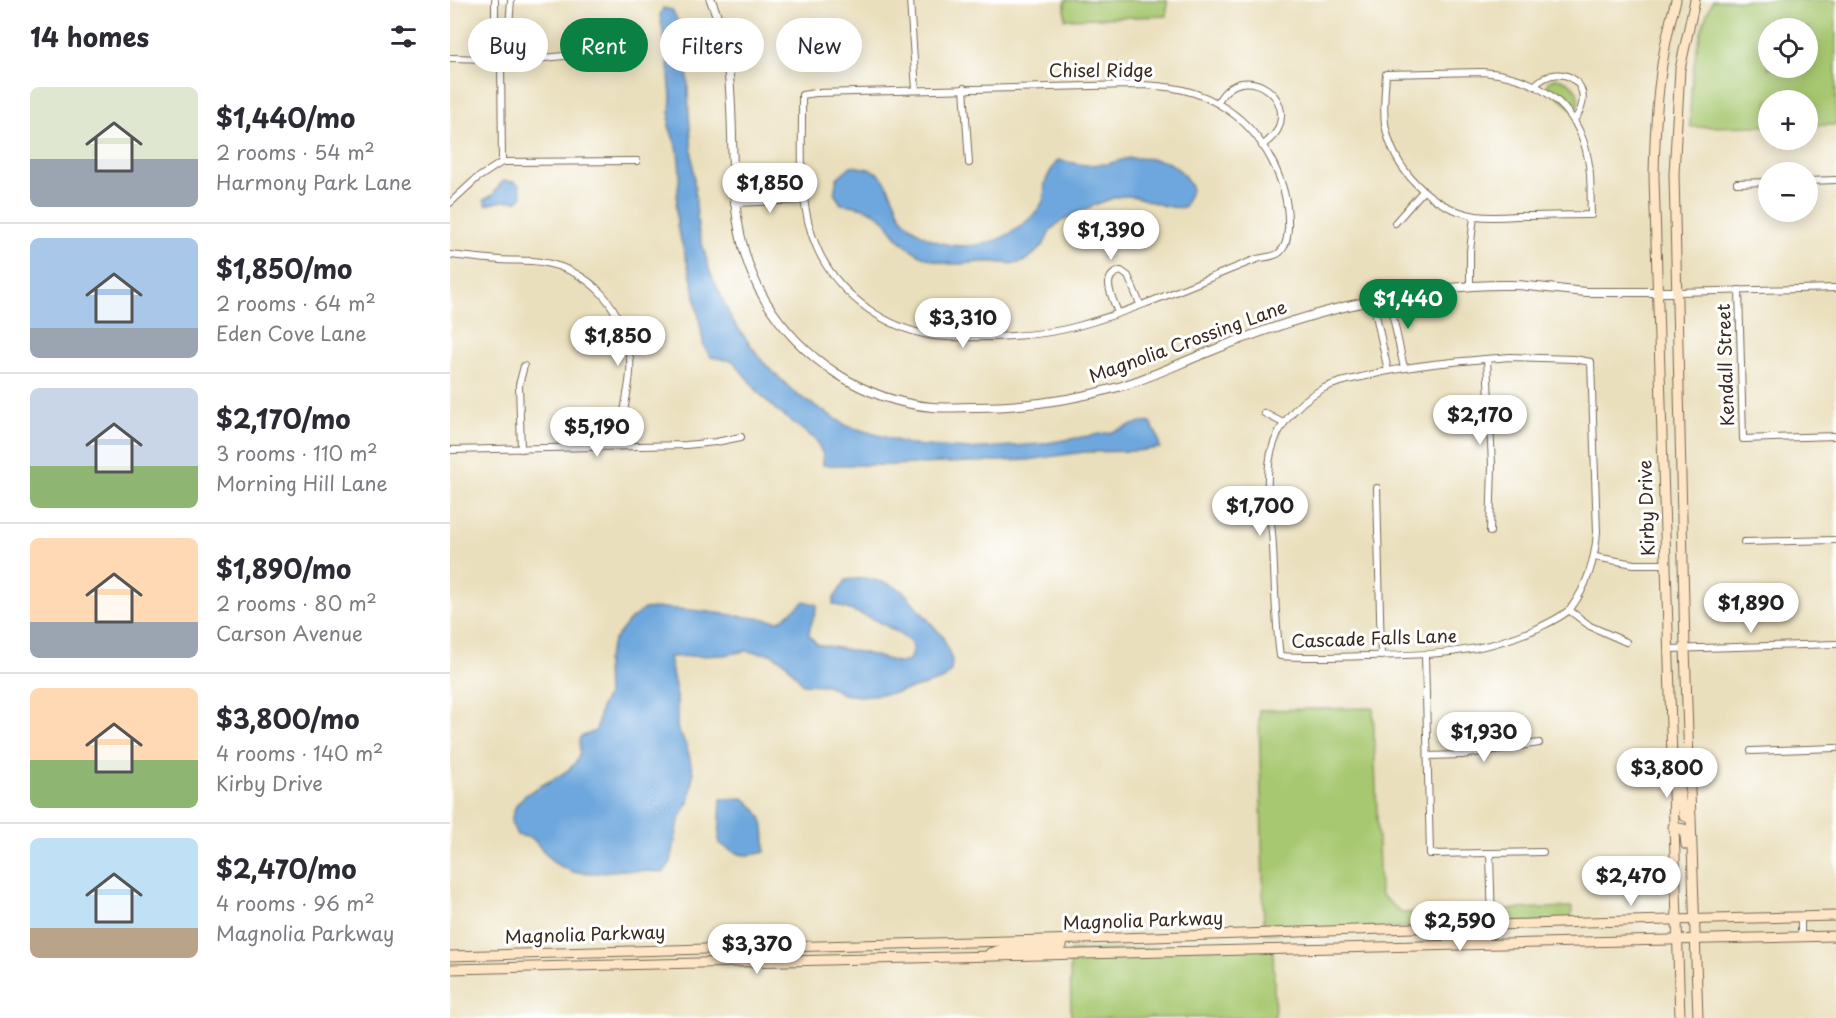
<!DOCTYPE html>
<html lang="en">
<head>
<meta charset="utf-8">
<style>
	:root { --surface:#fff; --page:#f7f7f7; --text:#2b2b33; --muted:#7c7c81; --line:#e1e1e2; --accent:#0b8043 }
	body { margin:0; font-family:"Playpen Sans",sans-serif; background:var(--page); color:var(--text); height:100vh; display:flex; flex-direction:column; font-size:22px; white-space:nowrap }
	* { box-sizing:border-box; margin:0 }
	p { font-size:20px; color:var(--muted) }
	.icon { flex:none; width:33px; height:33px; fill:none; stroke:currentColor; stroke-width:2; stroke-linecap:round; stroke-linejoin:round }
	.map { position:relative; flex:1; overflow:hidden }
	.panel { display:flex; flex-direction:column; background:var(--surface); width:450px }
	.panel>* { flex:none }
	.top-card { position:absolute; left:18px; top:18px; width:570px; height:54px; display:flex; gap:12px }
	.controls { position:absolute; left:1308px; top:18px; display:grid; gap:12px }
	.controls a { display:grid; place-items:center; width:60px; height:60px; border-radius:50%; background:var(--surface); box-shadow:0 3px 15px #0003; font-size:30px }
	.price { position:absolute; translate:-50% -51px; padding:0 14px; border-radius:21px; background:#fff; color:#222; font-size:20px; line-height:39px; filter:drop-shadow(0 2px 3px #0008) }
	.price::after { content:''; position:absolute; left:50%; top:36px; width:18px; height:14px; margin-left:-9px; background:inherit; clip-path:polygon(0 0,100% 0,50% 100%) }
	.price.selected { background:var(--accent); color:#fff }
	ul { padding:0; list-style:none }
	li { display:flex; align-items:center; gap:18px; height:150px; padding:0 30px }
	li+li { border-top:2px solid var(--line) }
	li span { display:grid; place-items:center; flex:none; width:168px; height:120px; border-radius:9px; color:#555 }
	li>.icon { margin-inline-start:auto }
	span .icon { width:72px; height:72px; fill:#fffc; stroke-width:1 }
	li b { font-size:26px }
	h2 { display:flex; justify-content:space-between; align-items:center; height:72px; padding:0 30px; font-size:26px }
	.tag { padding:0 21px; border-radius:27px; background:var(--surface); box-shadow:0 3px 15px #0003; font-size:21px; line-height:54px }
	.tag.selected { background:var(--accent); color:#fff }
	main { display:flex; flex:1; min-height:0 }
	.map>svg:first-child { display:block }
	.green { fill:#a7c870; stroke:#717947; stroke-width:1.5; fill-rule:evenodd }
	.water { fill:#6ea7dd; stroke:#54687e; stroke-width:1.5 }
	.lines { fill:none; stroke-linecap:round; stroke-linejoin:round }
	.minor-casing { stroke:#786955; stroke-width:8 }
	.tertiary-casing { stroke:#786955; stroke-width:10 }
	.secondary-casing { stroke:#786955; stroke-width:11 }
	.minor { stroke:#fff; stroke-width:6 }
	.tertiary { stroke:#fff; stroke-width:8 }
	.secondary { stroke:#fde5c5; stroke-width:9 }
	.labels { text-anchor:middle; stroke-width:6; stroke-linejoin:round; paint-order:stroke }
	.street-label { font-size:18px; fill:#3b2a1e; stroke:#fff }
</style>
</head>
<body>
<main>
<section class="panel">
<h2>14 homes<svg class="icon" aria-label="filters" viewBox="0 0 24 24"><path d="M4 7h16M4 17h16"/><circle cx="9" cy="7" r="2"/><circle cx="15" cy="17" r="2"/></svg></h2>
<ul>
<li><span style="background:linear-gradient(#dfe7d0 60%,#9aa5b1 0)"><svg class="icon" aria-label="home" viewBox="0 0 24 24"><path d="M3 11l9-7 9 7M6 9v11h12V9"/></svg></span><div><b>$1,440/mo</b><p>2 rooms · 54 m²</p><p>Harmony Park Lane</p></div></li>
<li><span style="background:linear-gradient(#a9c7e8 75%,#9aa5b1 0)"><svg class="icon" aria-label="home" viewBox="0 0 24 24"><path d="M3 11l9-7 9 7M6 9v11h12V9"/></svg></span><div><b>$1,850/mo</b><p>2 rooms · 64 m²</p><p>Eden Cove Lane</p></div></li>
<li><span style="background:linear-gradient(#c9d6e8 65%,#8fb573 0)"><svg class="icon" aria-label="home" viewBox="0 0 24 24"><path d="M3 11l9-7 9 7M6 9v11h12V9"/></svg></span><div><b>$2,170/mo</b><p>3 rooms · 110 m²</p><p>Morning Hill Lane</p></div></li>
<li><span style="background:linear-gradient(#ffd9b3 70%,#9aa5b1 0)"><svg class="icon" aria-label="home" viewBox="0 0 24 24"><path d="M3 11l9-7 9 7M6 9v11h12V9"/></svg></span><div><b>$1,890/mo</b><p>2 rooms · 80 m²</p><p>Carson Avenue</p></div></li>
<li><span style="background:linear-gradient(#ffd9b3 60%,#8fb573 0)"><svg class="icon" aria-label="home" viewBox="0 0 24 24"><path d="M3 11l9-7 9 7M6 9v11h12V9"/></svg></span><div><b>$3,800/mo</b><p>4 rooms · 140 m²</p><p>Kirby Drive</p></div></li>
<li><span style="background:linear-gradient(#bfe0f5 75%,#b9a48a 0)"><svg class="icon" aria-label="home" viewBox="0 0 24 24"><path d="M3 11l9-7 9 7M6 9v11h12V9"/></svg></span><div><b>$2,470/mo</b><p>4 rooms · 96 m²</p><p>Magnolia Parkway</p></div></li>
</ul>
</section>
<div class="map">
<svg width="1386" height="1018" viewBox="0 0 1386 1018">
	<rect width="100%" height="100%" fill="#fff"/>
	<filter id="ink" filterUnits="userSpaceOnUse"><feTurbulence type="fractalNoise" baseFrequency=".0167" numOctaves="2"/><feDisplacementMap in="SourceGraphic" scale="12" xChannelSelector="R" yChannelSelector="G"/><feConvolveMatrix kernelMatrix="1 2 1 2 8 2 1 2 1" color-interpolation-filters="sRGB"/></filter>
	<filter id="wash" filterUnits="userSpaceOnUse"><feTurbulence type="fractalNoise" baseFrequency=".008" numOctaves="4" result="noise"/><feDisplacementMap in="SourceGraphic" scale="24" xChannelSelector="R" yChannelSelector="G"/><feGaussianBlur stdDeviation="1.35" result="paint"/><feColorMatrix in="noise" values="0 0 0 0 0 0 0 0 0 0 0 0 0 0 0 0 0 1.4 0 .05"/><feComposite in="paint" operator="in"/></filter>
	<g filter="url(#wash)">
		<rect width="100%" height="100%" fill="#eadfbc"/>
		<!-- green -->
		<g class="green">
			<path d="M615 0H717V16L615 19Z"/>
			<path d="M1263 0H1386V125H1358V100H1318V126L1240 127C1240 83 1244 40 1263 0ZM1318 28H1358V68H1318Z"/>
			<path d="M1107 78C1123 82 1130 90 1128 106L1121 108 1098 87V82Z"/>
			<path d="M923 708 930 894 952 913 1122 907 1121 921 814 933 809 710Z"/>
			<path d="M823 946 825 1018H621L620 951Z"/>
		</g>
		<!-- water -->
		<g class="water">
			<path d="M213 8 222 10 227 19 237 59 239 115 248 229 260 272 282 320 313 362 346 394 397 426 462 445 519 449 591 444 662 432 691 422 701 423 708 437 710 448 686 451 634 452 577 460 439 465H373V455L366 440 325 409 309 393 283 361 261 357 254 347 243 284 227 226 226 207 230 172 228 151 219 126 221 97 217 54 210 15Z"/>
			<path d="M679 158C710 158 728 159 742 189L734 207C709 211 690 191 667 197 653 201 611 218 602 229 598 233 597 240 593 245 589 250 578 260 572 262 562 266 550 262 540 262 525 261 511 266 495 263 477 260 460 251 447 237 441 231 437 222 430 216 419 208 404 205 391 204L384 193 387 178 401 166C433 169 433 176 446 204 448 209 450 216 454 220 489 256 542 253 578 220 584 215 593 204 594 198 595 193 594 188 595 184 597 175 603 167 608 160L634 165 657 164Z"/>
			<path d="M54 181 65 182 69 185 72 195 68 201H53L36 205 34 200 43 195 51 183Z"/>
			<path d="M415 578 439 584 453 591 493 637 502 660 501 671 494 679 472 686 444 693 410 696 393 694 377 685 353 684 334 661 321 654 295 651 275 655 219 657 227 697V728L237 747 243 773 240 799 229 820 221 862 214 872 171 870 146 873 123 872 104 863 82 838 67 835 61 822C62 817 64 809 67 804 81 784 124 777 129 755 131 750 128 743 130 737L146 731 151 707 157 695 156 662 163 641 180 620 194 609 213 608 251 611 329 621 355 601 367 605C366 617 359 623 359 635L367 644 414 653 450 663 458 661 462 654V644C441 624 411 614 383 604L384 598 396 580Z"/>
			<path d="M294 798C316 816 315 825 315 852 293 858 287 855 269 843L271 799Z"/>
		</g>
	</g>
	<g filter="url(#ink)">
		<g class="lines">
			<!-- minor casing -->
			<g class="minor-casing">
				<g id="minor">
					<path d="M45 0V51L51 61 52 162"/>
					<path d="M460 0 466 90"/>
					<path d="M0 58 77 60 168 50"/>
					<path d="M51 61 57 53 61 0"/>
					<path d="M1032 72C1085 76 1128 103 1138 159 1142 177 1140 196 1141 215 1116 215 1092 216 1067 216 1054 217 1040 218 1026 216 981 208 943 170 935 124 933 108 935 90 936 74Z"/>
					<path d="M682 85C717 85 748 89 778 110 814 134 840 184 838 228 837 237 837 246 829 253 824 257 814 257 807 259 748 282 689 309 628 326 600 334 571 336 542 337 520 337 496 339 474 334 429 324 386 291 367 248 346 201 353 145 352 95L366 93Z"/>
					<path d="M1085 85C1113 58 1150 88 1124 120"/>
					<path d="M514 88 519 163"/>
					<path d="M767 103C769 100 772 95 775 92 800 67 843 96 828 129 825 136 818 141 812 146"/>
					<path d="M52 162 187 161"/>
					<path d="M1358 181 1386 180"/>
					<path d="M1287 183 1318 182"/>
					<path d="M284 189 353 185"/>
					<path d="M0 203 26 179 52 162"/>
					<path d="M284 203 354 200"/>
					<path d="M945 223 973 191"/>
					<path d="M0 255C17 257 33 259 50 260 64 261 78 260 91 262 143 271 173 307 180 359 182 377 176 395 174 413 172 424 172 434 172 445"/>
					<path d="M1020 287V251L1024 216"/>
					<path d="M1289 290 1293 439 1386 436"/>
					<path d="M1227 292 1386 288"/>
					<path d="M939 298 954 368"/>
					<path d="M923 301 938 371"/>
					<path d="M668 313C663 298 649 276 671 271L678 276 690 304"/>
					<path d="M1060 357 1124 359 1141 362 1147 532C1145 559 1138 585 1121 608 1113 617 1096 624 1086 629 1026 655 980 655 916 656 887 657 858 658 830 656 825 620 825 583 823 547 822 519 815 492 819 465 822 432 843 405 872 389 887 381 904 379 920 375 966 364 1013 361 1060 357Z"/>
					<path d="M1037 359 1042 465 1040 532"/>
					<path d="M814 413 833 423"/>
					<path d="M71 449 69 385 74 366"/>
					<path d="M0 450 236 445 266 442 291 437"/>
					<path d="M927 488 931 656"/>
					<path d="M1294 542 1386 540"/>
					<path d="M1145 557 1184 564H1215"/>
					<path d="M1119 610 1140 626 1176 642"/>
					<path d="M1218 649 1386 644"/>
					<path d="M975 655 980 854 1093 852"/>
					<path d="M1301 751 1386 748"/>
					<path d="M978 756 1012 755 1089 743"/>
					<path d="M1040 854 1042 925"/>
					<path d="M1351 937V917"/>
				</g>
			</g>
			<!-- tertiary casing -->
			<g class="tertiary-casing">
				<path id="tertiary" d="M261 0C302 97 259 206 315 300 350 358 413 401 482 407 496 408 512 407 526 407 576 407 624 400 672 386 702 377 732 362 761 351 813 330 866 312 920 301 966 292 1014 284 1061 285 1086 285 1112 291 1137 292 1167 292 1197 292 1227 292"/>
			</g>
			<!-- secondary casing -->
			<g class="secondary-casing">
				<g id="secondary">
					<path d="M1226 0C1209 58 1205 117 1204 177L1230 1018"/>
					<path d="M1245 0 1230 69 1224 174 1235 648 1248 1018"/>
					<path d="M1225 763 1233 812 1234 816 1241 819"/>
					<path d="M1223 827 1234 829 1236 845"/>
					<path d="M1023 938H1032L1042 933V925"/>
					<path d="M540 953 553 949 608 947 612 946 614 939"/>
					<path d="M0 956 703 937 1136 922 1386 916"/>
					<path d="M0 969 1386 936"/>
				</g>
			</g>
			<!-- minor -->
			<use href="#minor" class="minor"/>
			<!-- tertiary -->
			<use href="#tertiary" class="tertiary"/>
			<!-- secondary -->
			<use href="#secondary" class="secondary"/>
		</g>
	</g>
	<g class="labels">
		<!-- street labels -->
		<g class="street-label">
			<text x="651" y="77">Chisel Ridge</text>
			<text transform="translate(738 342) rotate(-20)" y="6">Magnolia Crossing Lane</text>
			<text transform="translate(1276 365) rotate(-92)" y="6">Kendall Street</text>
			<text transform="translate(1197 508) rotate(-92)" y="6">Kirby Drive</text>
			<text transform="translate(924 639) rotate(-2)" y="6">Cascade Falls Lane</text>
			<text transform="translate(693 921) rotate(-2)" y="6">Magnolia Parkway</text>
			<text transform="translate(135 935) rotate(-2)" y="6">Magnolia Parkway</text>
		</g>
	</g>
</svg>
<div class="controls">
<a><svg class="icon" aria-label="locate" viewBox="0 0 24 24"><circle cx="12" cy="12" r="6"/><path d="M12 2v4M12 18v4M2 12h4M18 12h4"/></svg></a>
<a>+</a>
<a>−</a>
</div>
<b class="price" style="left:320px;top:214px">$1,850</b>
<b class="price" style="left:661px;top:261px">$1,390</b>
<b class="price selected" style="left:958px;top:330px">$1,440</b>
<b class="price" style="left:513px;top:349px">$3,310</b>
<b class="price" style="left:168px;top:367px">$1,850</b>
<b class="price" style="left:1030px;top:446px">$2,170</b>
<b class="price" style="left:147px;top:458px">$5,190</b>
<b class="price" style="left:810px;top:537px">$1,700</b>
<b class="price" style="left:1301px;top:634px">$1,890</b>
<b class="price" style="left:1034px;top:763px">$1,930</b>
<b class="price" style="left:1217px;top:799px">$3,800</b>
<b class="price" style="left:1181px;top:907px">$2,470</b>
<b class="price" style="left:1010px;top:952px">$2,590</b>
<b class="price" style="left:307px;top:975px">$3,370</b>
<div class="top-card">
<a class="tag">Buy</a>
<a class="tag selected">Rent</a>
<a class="tag">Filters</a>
<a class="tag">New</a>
</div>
</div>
</main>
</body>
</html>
